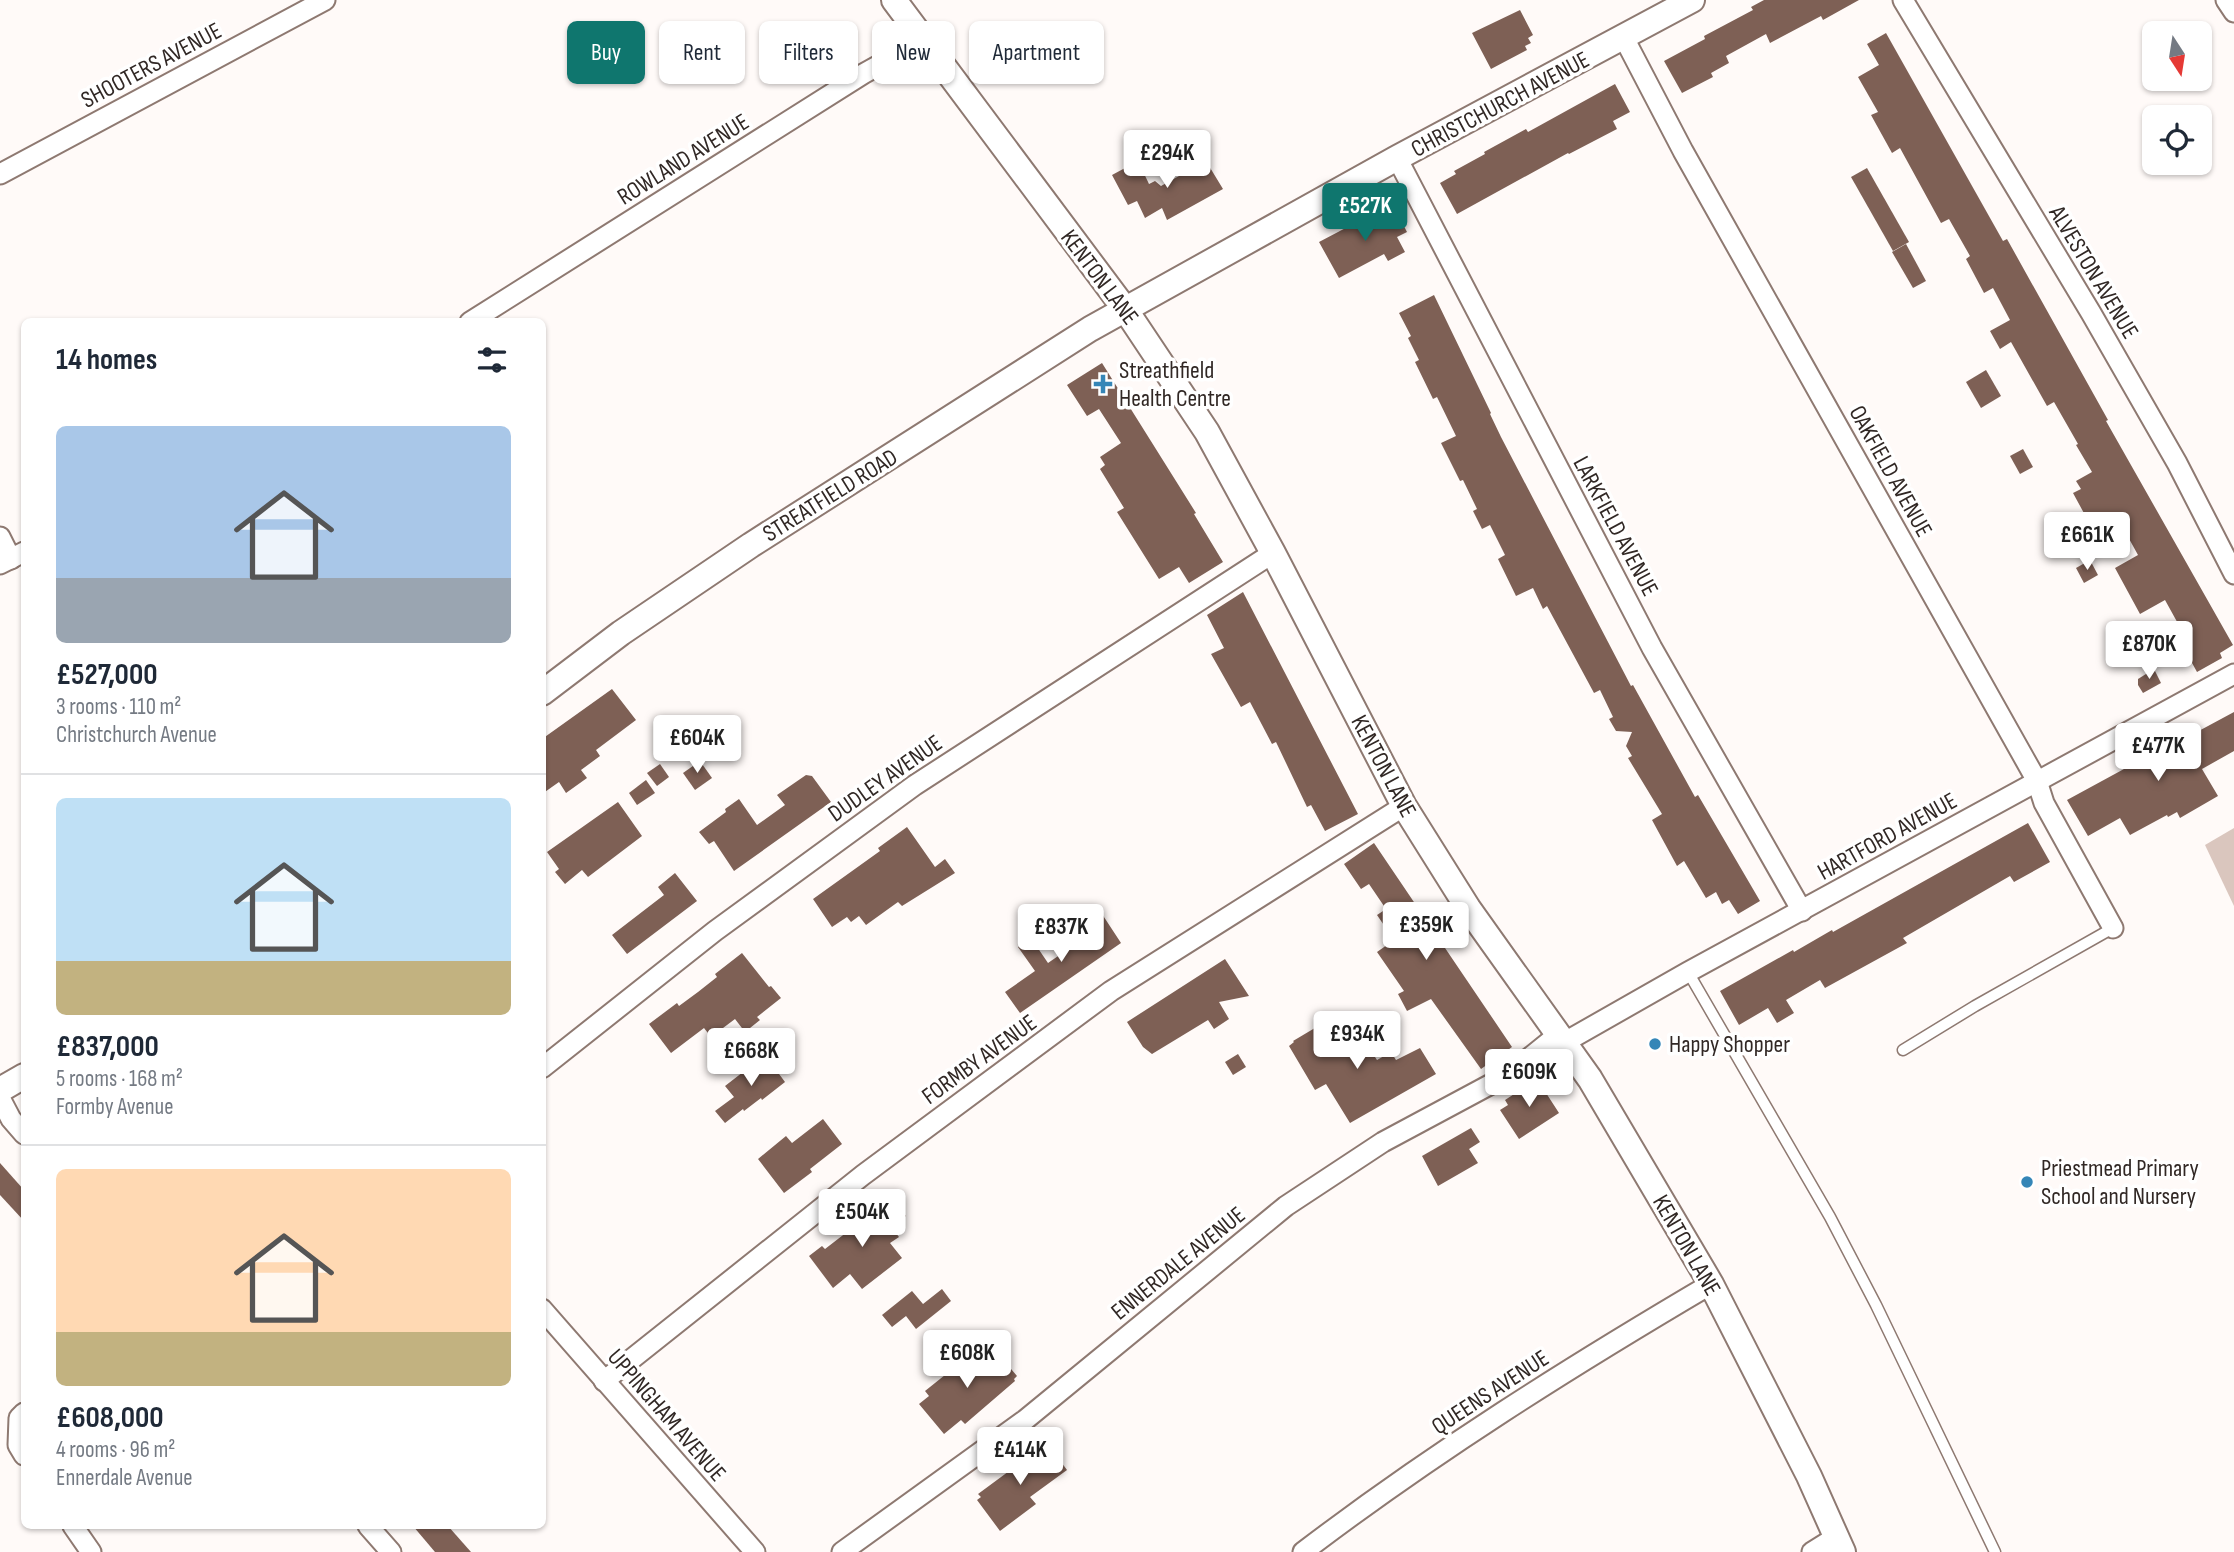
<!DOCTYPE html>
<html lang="en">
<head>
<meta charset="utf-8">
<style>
	:root { --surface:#fff; --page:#f6f6f7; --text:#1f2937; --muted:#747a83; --line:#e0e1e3; --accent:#0f766e }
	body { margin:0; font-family:"Sofia Sans Condensed",sans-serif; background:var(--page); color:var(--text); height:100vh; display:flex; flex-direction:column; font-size:26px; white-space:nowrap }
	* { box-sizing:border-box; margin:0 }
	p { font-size:23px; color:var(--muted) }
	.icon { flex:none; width:38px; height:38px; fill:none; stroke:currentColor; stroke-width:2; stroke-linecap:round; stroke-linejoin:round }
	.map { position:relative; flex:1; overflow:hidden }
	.drawer { position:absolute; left:21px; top:318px; width:525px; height:1211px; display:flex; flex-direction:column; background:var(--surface); border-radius:10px; box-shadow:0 2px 5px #0004 }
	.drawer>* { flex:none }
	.guide { position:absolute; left:567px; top:21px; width:665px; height:63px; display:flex; gap:14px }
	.needle { width:46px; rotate:168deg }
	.tools { position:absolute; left:2142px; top:21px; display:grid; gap:14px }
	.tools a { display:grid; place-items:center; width:70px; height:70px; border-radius:10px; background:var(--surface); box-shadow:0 2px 5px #0004; font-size:35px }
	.price { position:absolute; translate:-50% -60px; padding:0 16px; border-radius:7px; background:#fff; color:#222; font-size:23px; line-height:46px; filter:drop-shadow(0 2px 4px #0008) }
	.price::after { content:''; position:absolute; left:50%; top:42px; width:21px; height:16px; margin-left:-10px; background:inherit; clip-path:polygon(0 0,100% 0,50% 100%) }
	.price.current { background:var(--accent); color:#fff }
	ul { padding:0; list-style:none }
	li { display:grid; align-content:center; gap:14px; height:371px; padding:0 35px }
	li+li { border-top:2px solid var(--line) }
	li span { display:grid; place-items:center; height:217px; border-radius:10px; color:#555 }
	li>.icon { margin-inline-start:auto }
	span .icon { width:126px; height:126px; fill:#fffc; stroke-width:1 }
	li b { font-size:30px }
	h2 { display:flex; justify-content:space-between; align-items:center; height:84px; padding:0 35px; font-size:30px }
	.tag { padding:0 24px; border-radius:10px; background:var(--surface); box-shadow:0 2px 5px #0004; font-size:24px; line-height:63px }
	.tag.current { background:var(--accent); color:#fff }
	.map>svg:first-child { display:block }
	.green { fill:#dac6be }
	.building { fill:#7e6055 }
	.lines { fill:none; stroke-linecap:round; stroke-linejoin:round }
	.service-casing { stroke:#8e7971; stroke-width:13 }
	.minor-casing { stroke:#8e7971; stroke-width:23 }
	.tertiary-casing { stroke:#8e7971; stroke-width:28 }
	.service { stroke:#fff; stroke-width:10 }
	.minor { stroke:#fff; stroke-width:19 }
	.tertiary { stroke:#fff; stroke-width:24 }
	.poi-dot { fill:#3586b7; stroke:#fff; stroke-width:2.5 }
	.labels { text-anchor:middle; stroke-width:7; stroke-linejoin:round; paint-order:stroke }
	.street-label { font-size:24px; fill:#312825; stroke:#fff }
	.poi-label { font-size:24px; fill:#312825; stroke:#fff; text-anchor:start }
</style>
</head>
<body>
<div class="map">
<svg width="2234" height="1552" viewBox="0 0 2234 1552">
	<rect width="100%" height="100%" fill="#fffaf8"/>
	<!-- green -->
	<path class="green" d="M2234 828V906L2205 845Z"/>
	<!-- building -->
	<g class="building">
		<path d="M1764 0H1859L1823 20 1821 16 1770 43 1766 34 1726 56 1729 63 1711 73 1713 77 1682 93 1664 61 1705 39 1704 36 1753 10 1751 7Z"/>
		<path d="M1520 10 1533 35 1528 38 1531 43 1525 46 1527 50 1491 69 1472 33Z"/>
		<path d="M1886 33 2003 241 2007 239 2108 420 2106 421 2233 645 2220 653 2222 658 2197 672 2175 632 2181 629 2165 600 2140 614 2115 568 2138 555 2122 526 2098 539 2073 493 2081 489 2076 481 2092 472 2076 445 2078 444 2054 402 2047 406 2011 342 2000 349 1990 331 2010 320 1993 288 1984 293 1966 259 1970 256 1949 219 1941 223 1900 148 1892 153 1871 115 1878 112 1858 77 1879 65 1867 44Z"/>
		<path d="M1615 84 1630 112 1613 121 1617 129 1569 154 1568 153 1457 214 1440 183 1456 174 1454 171 1485 154 1484 152 1526 129 1528 132Z"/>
		<path d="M1138 161 1149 184 1155 181 1161 186 1206 161 1223 189 1167 220 1162 208 1145 218 1137 201 1128 205 1112 175Z"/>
		<path d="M1867 168 1909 242 1893 251 1851 177Z"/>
		<path d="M1394 207 1407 232 1397 237 1405 252 1388 261 1384 254 1339 278 1319 242 1357 222 1359 226Z"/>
		<path d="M1906 244 1926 281 1913 288 1892 252Z"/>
		<path d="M1434 295 1491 413 1490 414 1501 437 1631 686 1633 685 1695 797 1698 795 1760 901 1738 914 1729 900 1722 904 1716 892 1706 898 1684 861 1677 866 1652 820 1662 814 1628 758 1632 756 1626 746 1632 732 1616 731 1609 719 1613 717 1600 690 1594 693 1547 606 1543 609 1533 588 1516 596 1498 559 1505 555 1490 525 1482 529 1473 511 1477 509 1463 480 1460 481 1441 443 1456 436 1437 397 1433 399 1415 362 1419 360 1408 338 1411 336 1399 313Z"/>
		<path d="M1102 363 1196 513 1194 514 1223 562 1189 583 1179 567 1159 579 1117 512 1124 508 1100 469 1105 465 1100 457 1121 443 1099 409 1087 416 1067 385Z"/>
		<path d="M1986 370 2001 396 1981 408 1966 382Z"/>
		<path d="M2023 449 2033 467 2020 474 2010 456Z"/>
		<path d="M2090 560 2098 575 2084 583 2076 568Z"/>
		<path d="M1243 592 1358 814 1325 831 1311 805 1307 807 1276 742 1272 744 1250 702 1241 707 1211 654 1224 648 1207 615Z"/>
		<path d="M2154 669 2161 683 2143 693 2138 685V679Z"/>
		<path d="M612 689 636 720 596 750 600 756 581 770 587 778 566 793 559 782 542 794V739Z"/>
		<path d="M2234 712V751L2202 769 2218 796 2180 818 2177 812 2168 817 2167 815 2130 835 2120 818 2088 836 2067 800 2181 738 2182 740Z"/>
		<path d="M704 732 715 748 696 761 685 746Z"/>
		<path d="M700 761 712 778 695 790 683 773Z"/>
		<path d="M660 764 669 777 657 786 647 773Z"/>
		<path d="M806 775 812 776 831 802 734 871 714 841 709 844 699 832 726 812 725 809 739 799 757 825 785 805 777 795Z"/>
		<path d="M646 780 655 793 637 805 629 793Z"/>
		<path d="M618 802 642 836 588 877 582 870 565 884 555 872 559 869 547 852Z"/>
		<path d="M2028 823 2050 862 2014 882 2010 876 1903 938 1907 943 1825 988 1820 980 1786 1000 1794 1013 1777 1023 1768 1008 1739 1025 1720 991 1793 950 1794 952 1832 930 1833 932Z"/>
		<path d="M907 827 935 867 945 859 955 873 902 906 898 902 866 925 859 916 851 922 847 917 832 927 813 899 880 851 878 848Z"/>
		<path d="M1374 843 1512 1047 1481 1069 1431 999 1407 1011 1398 994 1404 991 1377 952 1394 940 1377 915 1386 909 1369 884 1361 889 1344 864Z"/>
		<path d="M675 873 697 901 627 954 612 935 664 895 658 887Z"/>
		<path d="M1102 914 1121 943 1020 1013 1005 992 1035 971 1018 947 1031 938 1048 963 1093 932 1087 924Z"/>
		<path d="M742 953 769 987 771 986 781 998 757 1017 760 1020 745 1032 735 1019 711 1037 704 1028 671 1053 649 1024 677 1003 679 1006 698 992 717 977 715 974Z"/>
		<path d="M1225 959 1249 996 1219 1002 1229 1019 1214 1029 1208 1020 1152 1054 1143 1047 1127 1022Z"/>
		<path d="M1330 1019 1352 1058 1369 1048 1377 1060 1391 1052 1396 1060 1420 1048 1436 1074 1350 1123 1326 1084 1315 1090 1289 1046 1294 1042 1293 1041Z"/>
		<path d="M1238 1054 1246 1067 1233 1075 1225 1062Z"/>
		<path d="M765 1055 785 1082 762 1100 761 1098 744 1111 743 1109 725 1123 715 1111 734 1097 725 1086Z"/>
		<path d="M1537 1079 1559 1113 1519 1139 1500 1110 1508 1105 1505 1100Z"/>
		<path d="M823 1119 842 1144 810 1169 812 1172 784 1193 758 1159 786 1136 792 1143Z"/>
		<path d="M1471 1128 1480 1142 1469 1149 1478 1163 1438 1186 1422 1156Z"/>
		<path d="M0 1163 24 1190V1221L0 1195Z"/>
		<path d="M891 1198 906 1216 891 1227 899 1237 890 1243 902 1258 862 1289 850 1274 833 1288 809 1256 822 1246 825 1249Z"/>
		<path d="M942 1289 951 1301 916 1329 906 1316 892 1327 882 1315 912 1291 923 1304Z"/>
		<path d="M994 1349 1017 1376 1014 1379 1015 1381 965 1424 961 1420 944 1434 919 1404 929 1396 925 1391 970 1355 977 1363Z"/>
		<path d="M1047 1443 1067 1470 1030 1497 1036 1504 1000 1531 977 1500 981 1497 978 1494Z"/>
		<path d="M413 1526H448L471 1552H435Z"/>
	</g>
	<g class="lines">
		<!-- service casing -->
		<g class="service-casing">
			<g id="service">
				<path d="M1688 972 1830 1217 1876 1305 1995 1552"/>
				<path d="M1903 1050 1975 1006 2113 928"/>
			</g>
		</g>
		<!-- minor casing -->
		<g class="minor-casing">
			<g id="minor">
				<path d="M1903 0 2091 313 2177 463 2234 574"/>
				<path d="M2226 0 2234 12"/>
				<path d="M1624 38 1683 151 2037 781 2044 803 2113 928"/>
				<path d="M1397 158 1652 648 1802 911"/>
				<path d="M0 174 325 0"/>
				<path d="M470 322 863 74 924 40"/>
				<path d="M0 537 11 559"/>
				<path d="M0 564 24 552"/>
				<path d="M1565 1042 1688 972 2234 674"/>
				<path d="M542 1068 715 931 915 785 1273 553"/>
				<path d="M0 1098 11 1119 24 1134"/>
				<path d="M542 1309 755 1552"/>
				<path d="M604 1381 863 1175 1111 991 1404 806"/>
				<path d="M24 1413 19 1418 18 1445 24 1455"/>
				<path d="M73 1526 91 1552"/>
				<path d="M368 1526 391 1552"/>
				<path d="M842 1552 1025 1420 1286 1206 1383 1142 1508 1075 1559 1034"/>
				<path d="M1303 1552C1433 1453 1570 1367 1711 1284"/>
				<path d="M1812 1552 1836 1537"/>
			</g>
		</g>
		<!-- tertiary casing -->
		<g class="tertiary-casing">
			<g id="tertiary">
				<path d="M894 0 1125 309 1207 432 1273 553 1404 806 1468 908 1590 1079 1711 1284 1809 1476 1843 1552"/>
				<path d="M542 693 621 633 751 545 1090 329 1397 158 1692 0"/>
				<path d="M0 1090 24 1076"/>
			</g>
		</g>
		<!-- service -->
		<use href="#service" class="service"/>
		<!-- minor -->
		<use href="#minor" class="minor"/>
		<!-- tertiary -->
		<use href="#tertiary" class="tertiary"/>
	</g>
	<!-- markers -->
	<g class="poi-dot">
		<path d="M1099.5 373.5h7v7h7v7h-7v7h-7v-7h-7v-7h7z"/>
		<circle cx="1655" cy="1044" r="7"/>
		<circle cx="2027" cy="1182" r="7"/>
	</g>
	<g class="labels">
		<!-- street labels -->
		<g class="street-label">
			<text transform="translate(151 65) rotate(-28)" y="8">SHOOTERS AVENUE</text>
			<text transform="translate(1500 104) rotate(-28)" y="8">CHRISTCHURCH AVENUE</text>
			<text transform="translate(683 159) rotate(-32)" y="8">ROWLAND AVENUE</text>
			<text transform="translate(2094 272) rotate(59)" y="8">ALVESTON AVENUE</text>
			<text transform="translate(1100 277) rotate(53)" y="8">KENTON LANE</text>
			<text transform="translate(1891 471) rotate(61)" y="8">OAKFIELD AVENUE</text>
			<text transform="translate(830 495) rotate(-32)" y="8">STREATFIELD ROAD</text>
			<text transform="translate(1616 526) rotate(62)" y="8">LARKFIELD AVENUE</text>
			<text transform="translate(1384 766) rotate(62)" y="8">KENTON LANE</text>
			<text transform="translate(885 778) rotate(-35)" y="8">DUDLEY AVENUE</text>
			<text transform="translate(1887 836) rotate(-29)" y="8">HARTFORD AVENUE</text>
			<text transform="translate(979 1059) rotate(-36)" y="8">FORMBY AVENUE</text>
			<text transform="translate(1687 1245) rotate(60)" y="8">KENTON LANE</text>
			<text transform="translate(1178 1263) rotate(-39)" y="8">ENNERDALE AVENUE</text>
			<text transform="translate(1490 1392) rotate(-33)" y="8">QUEENS AVENUE</text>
			<text transform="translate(667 1415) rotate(49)" y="8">UPPINGHAM AVENUE</text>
		</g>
		<!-- poi labels -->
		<g class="poi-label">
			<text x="1119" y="378">Streathfield<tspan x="1119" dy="28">Health Centre</tspan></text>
			<text x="1669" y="1052">Happy Shopper</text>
			<text x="2041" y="1176">Priestmead Primary<tspan x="2041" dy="28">School and Nursery</tspan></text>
		</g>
	</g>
</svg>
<div class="tools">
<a><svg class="needle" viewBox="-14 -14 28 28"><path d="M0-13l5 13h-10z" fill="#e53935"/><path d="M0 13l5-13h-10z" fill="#747a83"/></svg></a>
<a><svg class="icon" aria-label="locate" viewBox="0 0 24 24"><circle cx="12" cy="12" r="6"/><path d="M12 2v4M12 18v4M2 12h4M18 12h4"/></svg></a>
</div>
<b class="price" style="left:1167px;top:190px">£294K</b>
<b class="price current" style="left:1365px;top:243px">£527K</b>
<b class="price" style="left:2087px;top:572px">£661K</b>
<b class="price" style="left:2149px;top:681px">£870K</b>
<b class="price" style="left:697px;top:775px">£604K</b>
<b class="price" style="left:2158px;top:783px">£477K</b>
<b class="price" style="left:1426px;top:962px">£359K</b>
<b class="price" style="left:1061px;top:964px">£837K</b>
<b class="price" style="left:1357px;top:1071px">£934K</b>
<b class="price" style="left:751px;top:1088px">£668K</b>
<b class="price" style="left:1529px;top:1109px">£609K</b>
<b class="price" style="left:862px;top:1249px">£504K</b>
<b class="price" style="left:967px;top:1390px">£608K</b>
<b class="price" style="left:1020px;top:1487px">£414K</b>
<div class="guide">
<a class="tag current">Buy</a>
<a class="tag">Rent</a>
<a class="tag">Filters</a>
<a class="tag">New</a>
<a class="tag">Apartment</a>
</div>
<section class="drawer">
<h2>14 homes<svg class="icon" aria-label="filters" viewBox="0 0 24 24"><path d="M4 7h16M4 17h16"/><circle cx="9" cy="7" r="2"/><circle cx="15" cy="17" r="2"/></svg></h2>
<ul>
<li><span style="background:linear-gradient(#a9c7e8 70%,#9aa5b1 0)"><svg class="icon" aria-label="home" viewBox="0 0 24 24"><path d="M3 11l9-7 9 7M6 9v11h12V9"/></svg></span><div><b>£527,000</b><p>3 rooms · 110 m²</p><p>Christchurch Avenue</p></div></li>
<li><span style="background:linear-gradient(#bfe0f5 75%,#c2b280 0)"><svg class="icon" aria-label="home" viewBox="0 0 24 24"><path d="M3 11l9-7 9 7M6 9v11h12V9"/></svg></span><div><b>£837,000</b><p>5 rooms · 168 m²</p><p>Formby Avenue</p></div></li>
<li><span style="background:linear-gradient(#ffd9b3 75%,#c2b280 0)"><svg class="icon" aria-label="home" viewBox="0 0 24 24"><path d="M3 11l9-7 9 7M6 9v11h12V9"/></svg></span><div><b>£608,000</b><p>4 rooms · 96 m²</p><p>Ennerdale Avenue</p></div></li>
</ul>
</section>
</div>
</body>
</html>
